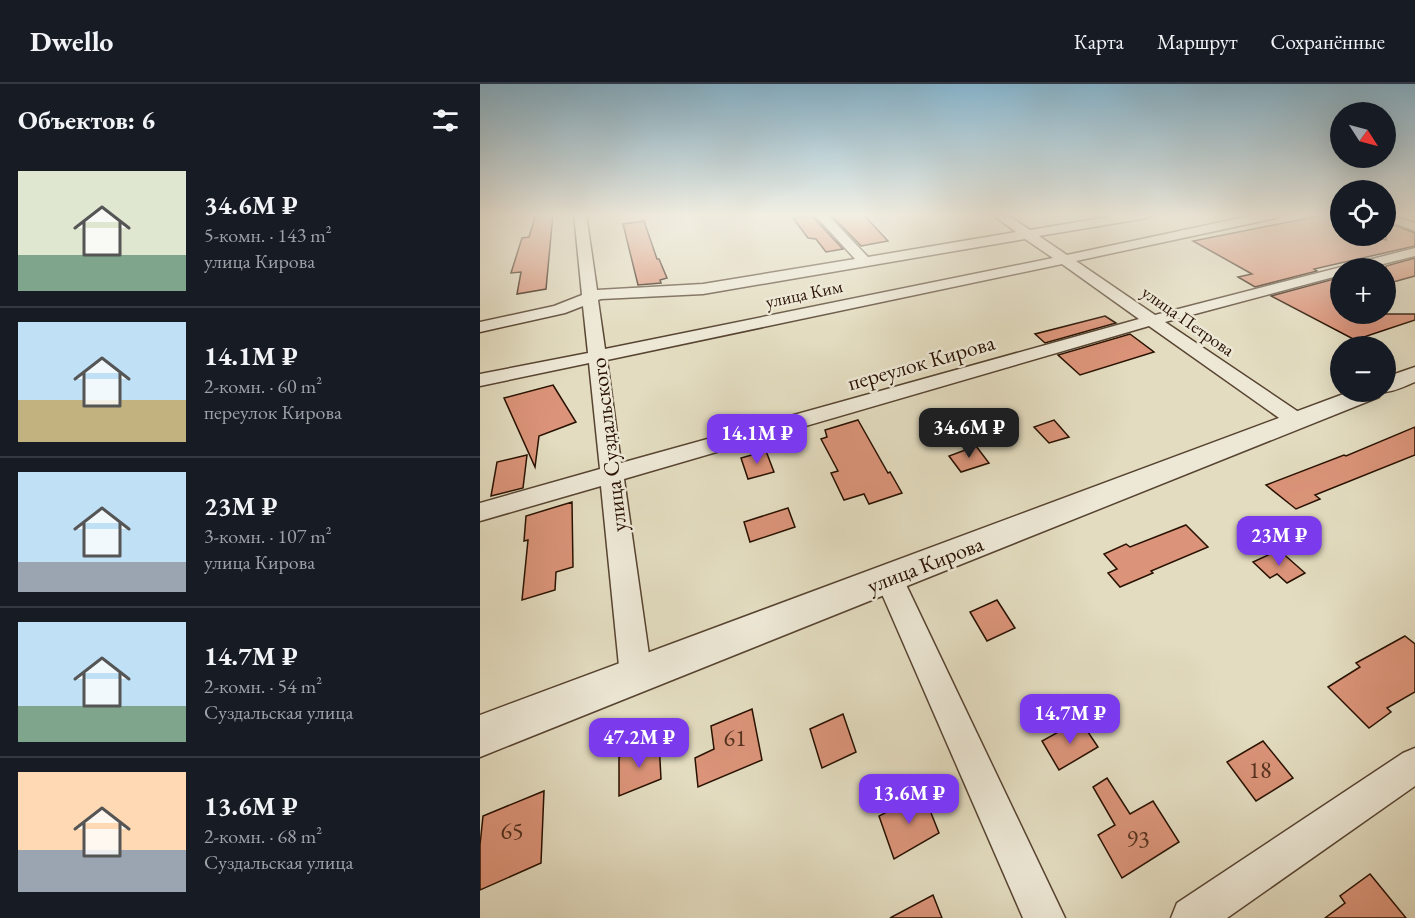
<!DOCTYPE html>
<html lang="ru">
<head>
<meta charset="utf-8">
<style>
	:root { --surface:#171b24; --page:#242831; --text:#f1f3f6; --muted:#9ea1a6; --line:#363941; --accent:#7c3aed }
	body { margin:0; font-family:"EB Garamond",serif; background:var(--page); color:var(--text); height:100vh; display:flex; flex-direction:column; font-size:22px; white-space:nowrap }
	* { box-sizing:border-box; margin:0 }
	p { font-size:20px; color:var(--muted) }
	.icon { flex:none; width:33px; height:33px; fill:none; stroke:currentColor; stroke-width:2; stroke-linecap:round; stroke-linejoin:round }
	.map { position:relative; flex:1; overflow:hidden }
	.panel { display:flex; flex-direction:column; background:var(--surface); width:480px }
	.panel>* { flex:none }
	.needle { width:39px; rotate:126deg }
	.buttons { position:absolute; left:850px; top:18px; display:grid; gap:12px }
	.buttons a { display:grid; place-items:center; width:66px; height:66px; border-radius:50%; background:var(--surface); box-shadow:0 6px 24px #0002; font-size:30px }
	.price { position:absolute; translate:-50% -51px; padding:0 14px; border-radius:12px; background:var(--accent); color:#fff; font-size:20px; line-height:39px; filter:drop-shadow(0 2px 3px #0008) }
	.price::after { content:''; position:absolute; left:50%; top:36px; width:18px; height:14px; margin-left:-9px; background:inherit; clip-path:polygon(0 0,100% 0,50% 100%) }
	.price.selected { background:#222; color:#fff }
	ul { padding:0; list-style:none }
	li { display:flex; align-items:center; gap:18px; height:150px; padding:0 18px }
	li+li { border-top:2px solid var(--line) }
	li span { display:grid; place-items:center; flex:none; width:168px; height:120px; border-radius:0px; color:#555 }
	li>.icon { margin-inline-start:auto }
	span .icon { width:72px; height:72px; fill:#fffc; stroke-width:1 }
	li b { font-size:26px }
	h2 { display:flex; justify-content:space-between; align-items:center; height:72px; padding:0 18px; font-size:26px }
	header { display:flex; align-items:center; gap:36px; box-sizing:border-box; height:84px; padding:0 30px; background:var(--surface); border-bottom:2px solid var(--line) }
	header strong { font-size:28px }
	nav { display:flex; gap:33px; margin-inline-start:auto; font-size:21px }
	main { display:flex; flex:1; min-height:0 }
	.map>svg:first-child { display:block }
	.building { fill:#db9479; stroke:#281101; stroke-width:1.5 }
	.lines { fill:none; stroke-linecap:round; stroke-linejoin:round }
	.minor-casing { stroke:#574431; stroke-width:3 }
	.tertiary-casing { stroke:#574431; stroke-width:3 }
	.minor { fill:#ede8d6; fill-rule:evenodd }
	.tertiary { fill:#ede8d6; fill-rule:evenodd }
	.labels { text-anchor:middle; stroke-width:5; stroke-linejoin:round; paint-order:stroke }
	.far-street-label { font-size:18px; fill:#281101; stroke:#ede8d6 }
	.street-label { font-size:22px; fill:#281101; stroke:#ede8d6 }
	.near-number-label { font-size:24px; fill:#55321f }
</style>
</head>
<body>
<header>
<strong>Dwello</strong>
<nav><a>Карта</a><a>Маршрут</a><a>Сохранённые</a></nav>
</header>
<main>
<section class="panel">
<h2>Объектов: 6<svg class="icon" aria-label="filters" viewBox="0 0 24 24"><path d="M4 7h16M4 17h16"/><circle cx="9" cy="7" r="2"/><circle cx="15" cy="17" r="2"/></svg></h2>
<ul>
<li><span style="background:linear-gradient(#dfe7d0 70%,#7fa58c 0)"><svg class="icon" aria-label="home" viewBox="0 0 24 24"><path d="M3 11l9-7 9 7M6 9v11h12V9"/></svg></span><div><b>34.6M ₽</b><p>5-комн. · 143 m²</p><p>улица Кирова</p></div></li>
<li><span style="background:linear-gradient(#bfe0f5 65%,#c2b280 0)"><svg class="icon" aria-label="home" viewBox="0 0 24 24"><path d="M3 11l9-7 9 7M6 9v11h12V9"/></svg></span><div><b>14.1M ₽</b><p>2-комн. · 60 m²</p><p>переулок Кирова</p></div></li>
<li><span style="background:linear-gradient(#bfe0f5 75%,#9aa5b1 0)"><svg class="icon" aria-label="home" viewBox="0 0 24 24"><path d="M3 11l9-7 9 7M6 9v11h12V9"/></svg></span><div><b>23M ₽</b><p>3-комн. · 107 m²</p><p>улица Кирова</p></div></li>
<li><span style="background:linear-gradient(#bfe0f5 70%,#7fa58c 0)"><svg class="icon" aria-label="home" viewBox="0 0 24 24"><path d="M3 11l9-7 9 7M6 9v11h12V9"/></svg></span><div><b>14.7M ₽</b><p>2-комн. · 54 m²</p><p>Суздальская улица</p></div></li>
<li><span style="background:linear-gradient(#ffd9b3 65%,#9aa5b1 0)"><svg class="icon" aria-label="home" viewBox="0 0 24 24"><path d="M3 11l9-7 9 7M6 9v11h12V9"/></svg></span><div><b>13.6M ₽</b><p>2-комн. · 68 m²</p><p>Суздальская улица</p></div></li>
</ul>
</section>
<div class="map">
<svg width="935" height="834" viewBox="0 0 935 834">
	<rect width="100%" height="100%" fill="#e3dcc0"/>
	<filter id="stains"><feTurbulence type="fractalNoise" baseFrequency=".00333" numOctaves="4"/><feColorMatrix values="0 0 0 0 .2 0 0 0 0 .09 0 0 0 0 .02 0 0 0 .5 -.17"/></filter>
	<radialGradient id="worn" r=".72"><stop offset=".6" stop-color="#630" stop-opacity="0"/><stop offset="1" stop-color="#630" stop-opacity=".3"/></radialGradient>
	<!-- building -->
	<g class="building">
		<path d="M56 130H73L66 205 37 210 41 188 31 189 42 154 49 153Z"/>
		<path d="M350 130H383L408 157 381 162Z"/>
		<path d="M332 131V132L363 165 346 168 336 155 328 154 313 134Z"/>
		<path d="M844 131 861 138V152H895L906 156V138L935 149V162L834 185 837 187 775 203 758 193 772 190 713 157Z"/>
		<path d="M164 137 177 175H179L187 194 180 196 181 199 158 201 143 140Z"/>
		<path d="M935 174V192L906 200V182Z"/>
		<path d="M854 195 861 199V230H935V236L875 256 791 212Z"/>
		<path d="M625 232 636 239 565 259 555 250Z"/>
		<path d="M650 250 674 268 600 291 578 271Z"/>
		<path d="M73 301 96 338 59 352 55 383 24 314Z"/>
		<path d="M378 336 408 389 410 388 422 409 389 420 384 410 364 416 351 389 358 387 341 355 347 353 345 346Z"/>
		<path d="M574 336 589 353 569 359 554 343Z"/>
		<path d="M935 343V371L835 411 840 415 816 425 786 401 864 371 866 372Z"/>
		<path d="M496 362 509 379 481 388 469 372Z"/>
		<path d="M286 367 294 388 268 395 261 374Z"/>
		<path d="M47 371 43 404 11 412 17 378Z"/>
		<path d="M92 418 93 483 76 488 75 506 42 516 48 456 44 457 46 432Z"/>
		<path d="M308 424 315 443 270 458 264 438Z"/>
		<path d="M706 441 728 463 671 487 673 489 640 503 628 489 637 485 624 470 646 460 650 463Z"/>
		<path d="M799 466 825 489 807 499 797 490 790 494 773 478Z"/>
		<path d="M517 516 535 544 507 557 490 528Z"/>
		<path d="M925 552 935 560V608L907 624 911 628 889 644 848 603 880 583 876 579Z"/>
		<path d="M272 625 282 676 218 703 215 674 234 665 231 642Z"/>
		<path d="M363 630 376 668 342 684 330 645Z"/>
		<path d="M600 636 618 663 579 686 562 657Z"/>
		<path d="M783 657 813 694 776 717 747 678Z"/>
		<path d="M179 658 181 695 139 712V673Z"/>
		<path d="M627 694 650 730 673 717 699 758 642 794 618 751 635 741 613 703Z"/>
		<path d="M64 707 61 779 0 806V761L3 732Z"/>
		<path d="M443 709 459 749 414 775 399 732Z"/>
		<path d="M890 790 926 834H845L865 819 860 812Z"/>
		<path d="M453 811 462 834H410Z"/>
	</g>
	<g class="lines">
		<!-- minor casing -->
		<g class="minor-casing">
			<g id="minor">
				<path d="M94 130H106L117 206 223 200 375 175 334 130H347L388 173 536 148 512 130H526L550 146 645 130H673L667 134 559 152 587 171 779 130H802L796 134 596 177 675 231 935 164V172L887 184H861V191L685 238 823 331 826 336 823 341 816 342 809 341 669 242 144 395 172 592 167 603 156 607 145 603 140 592 121 402 0 437V419L120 385 109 279 0 302V290L108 269 103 222 85 229 0 248V238L74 222 102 211ZM545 155 573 174 125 265 118 216 121 215 223 210ZM582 180 659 235 141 379 127 276Z"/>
				<path d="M906 130 935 139V147L906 136Z"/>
				<path d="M409 483 419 486 585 834H543L395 494 399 486Z"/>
				<path d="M935 664V702L747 834H691L697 819 923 669Z"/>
			</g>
		</g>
		<!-- tertiary casing -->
		<g class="tertiary-casing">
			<g id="tertiary">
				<path d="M935 283V298C925 302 914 308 903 308H906V293Z"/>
				<path d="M869 308H902L899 313 0 673V631Z"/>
			</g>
		</g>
		<!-- minor -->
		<use href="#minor" class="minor"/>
		<!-- tertiary -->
		<use href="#tertiary" class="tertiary"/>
	</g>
	<!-- sky -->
	<linearGradient id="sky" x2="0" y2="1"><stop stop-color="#87b7d1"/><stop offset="0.53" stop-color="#f2efe3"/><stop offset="1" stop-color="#f2efe3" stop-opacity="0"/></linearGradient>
	<rect width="935" height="247" fill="url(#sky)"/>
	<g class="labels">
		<!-- far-street labels -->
		<g class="far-street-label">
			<text transform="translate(324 210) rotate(-12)" y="6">улица Ким</text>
			<text transform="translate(708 237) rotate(35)" y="6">улица Петрова</text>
		</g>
		<!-- street labels -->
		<g class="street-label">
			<text transform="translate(441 278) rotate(-16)" y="8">переулок Кирова</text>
			<text transform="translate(128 361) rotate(-97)" y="8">улица Суздальского</text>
			<text transform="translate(445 480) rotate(-21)" y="8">улица Кирова</text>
		</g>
		<!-- near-number labels -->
		<g class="near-number-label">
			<text x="255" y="662">61</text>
			<text x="780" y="694">18</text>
			<text x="32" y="755">65</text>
			<text x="658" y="763">93</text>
		</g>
	</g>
	<rect width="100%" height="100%" filter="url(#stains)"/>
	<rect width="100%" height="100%" fill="url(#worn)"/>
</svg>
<div class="buttons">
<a><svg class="needle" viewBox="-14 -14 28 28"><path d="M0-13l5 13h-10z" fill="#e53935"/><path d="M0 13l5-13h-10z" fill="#9ea1a6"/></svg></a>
<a><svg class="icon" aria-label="locate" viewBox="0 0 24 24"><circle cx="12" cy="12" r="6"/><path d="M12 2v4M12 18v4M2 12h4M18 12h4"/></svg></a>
<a>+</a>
<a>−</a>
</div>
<b class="price selected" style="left:489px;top:375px">34.6M ₽</b>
<b class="price" style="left:277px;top:381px">14.1M ₽</b>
<b class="price" style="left:799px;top:483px">23M ₽</b>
<b class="price" style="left:590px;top:661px">14.7M ₽</b>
<b class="price" style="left:159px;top:685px">47.2M ₽</b>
<b class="price" style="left:429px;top:741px">13.6M ₽</b>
</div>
</main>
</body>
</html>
